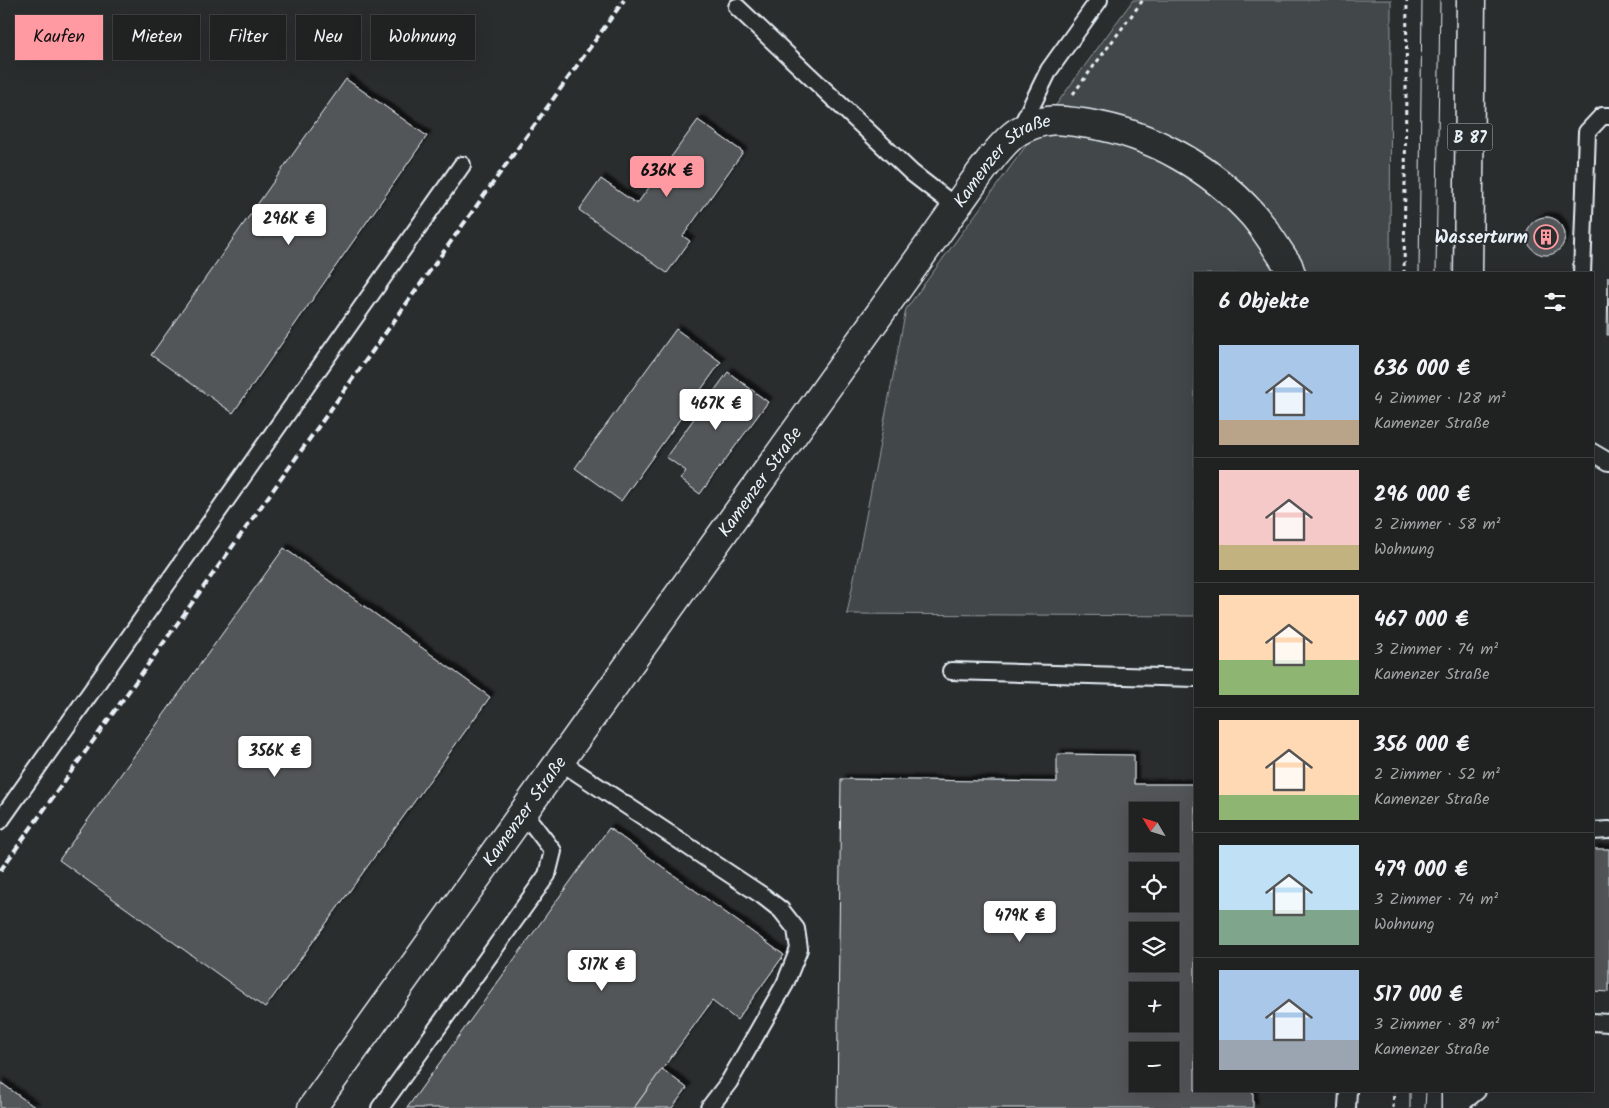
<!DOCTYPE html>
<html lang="de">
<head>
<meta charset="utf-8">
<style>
	:root { --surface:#202222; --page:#2d2f2f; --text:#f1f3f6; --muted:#a2a4a5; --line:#3d3f40; --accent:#ff9aa2 }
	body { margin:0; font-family:Kalam,sans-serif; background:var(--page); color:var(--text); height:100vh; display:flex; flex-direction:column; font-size:19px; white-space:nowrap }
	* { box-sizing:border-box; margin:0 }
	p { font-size:16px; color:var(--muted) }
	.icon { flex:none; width:28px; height:28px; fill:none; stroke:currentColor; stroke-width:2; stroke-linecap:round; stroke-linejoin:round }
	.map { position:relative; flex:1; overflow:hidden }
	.side { position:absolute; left:1194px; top:272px; width:400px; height:820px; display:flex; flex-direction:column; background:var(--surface); border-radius:0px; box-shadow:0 5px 20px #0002,0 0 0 1px var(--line) }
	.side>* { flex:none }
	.hud { position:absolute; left:15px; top:15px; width:475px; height:45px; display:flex; gap:10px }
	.needle { width:32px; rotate:308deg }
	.buttons { position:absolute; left:1129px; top:802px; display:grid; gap:10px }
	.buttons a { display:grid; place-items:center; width:50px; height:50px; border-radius:0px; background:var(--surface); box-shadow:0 5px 20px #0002,0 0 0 1px var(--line); font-size:25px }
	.price { position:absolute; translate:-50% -42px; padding:0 11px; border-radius:5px; background:#fff; color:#222; font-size:16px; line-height:32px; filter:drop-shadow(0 1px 2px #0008) }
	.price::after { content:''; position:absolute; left:50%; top:30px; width:15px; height:11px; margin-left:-8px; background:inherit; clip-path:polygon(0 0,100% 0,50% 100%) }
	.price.selected { background:var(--accent); color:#111 }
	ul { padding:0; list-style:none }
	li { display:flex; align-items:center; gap:15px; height:125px; padding:0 25px }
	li+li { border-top:1px solid var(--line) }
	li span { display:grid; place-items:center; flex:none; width:140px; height:100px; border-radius:0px; color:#555 }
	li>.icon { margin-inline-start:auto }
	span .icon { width:60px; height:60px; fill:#fffc; stroke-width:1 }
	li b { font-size:21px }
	h2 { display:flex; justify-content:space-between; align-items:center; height:60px; padding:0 25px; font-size:21px }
	.pill { padding:0 18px; border-radius:0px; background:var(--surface); box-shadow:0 5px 20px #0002,0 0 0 1px var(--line); font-size:18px; line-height:45px }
	.pill.selected { background:var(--accent); color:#111 }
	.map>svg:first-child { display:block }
	.green { fill:#424648; stroke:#959ca0 }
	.building { fill:#535759; stroke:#e8f1f8; fill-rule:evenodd; filter:url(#shadow) }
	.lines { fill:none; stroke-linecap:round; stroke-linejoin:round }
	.lane-casing { stroke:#e8f1f8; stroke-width:20 }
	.street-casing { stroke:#e8f1f8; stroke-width:31 }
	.primary-casing { stroke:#e8f1f8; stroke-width:31 }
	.path { stroke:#e8f1f8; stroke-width:3; stroke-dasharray:4 4; stroke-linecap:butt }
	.lane { stroke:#2a2d2e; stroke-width:16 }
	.street { stroke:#2a2d2e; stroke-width:28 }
	.primary { stroke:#2a2d2e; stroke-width:28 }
	.tram { stroke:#e8f1f8; stroke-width:1 }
	.rail { stroke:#e8f1f8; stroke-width:4; stroke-dasharray:8 4; stroke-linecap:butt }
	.labels { text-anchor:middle; stroke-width:4; stroke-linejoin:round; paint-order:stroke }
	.shield { fill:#2a2d2e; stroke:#afb6bb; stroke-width:1 }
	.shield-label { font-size:16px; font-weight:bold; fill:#e8f1f8 }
	.street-label { font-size:18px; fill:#e8f1f8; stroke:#2a2d2e }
	.poi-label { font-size:18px; font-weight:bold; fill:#e8f1f8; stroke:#2a2d2e; text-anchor:end }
</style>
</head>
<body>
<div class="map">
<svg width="1609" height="1108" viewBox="0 0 1609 1108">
	<defs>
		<filter id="shadow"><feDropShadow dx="4.5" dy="-4.5" stdDeviation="1" flood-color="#0009"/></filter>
	</defs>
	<rect width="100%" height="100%" fill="#2a2d2e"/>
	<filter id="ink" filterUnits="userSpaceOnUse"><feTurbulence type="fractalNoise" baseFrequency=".02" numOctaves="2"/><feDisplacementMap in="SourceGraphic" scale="10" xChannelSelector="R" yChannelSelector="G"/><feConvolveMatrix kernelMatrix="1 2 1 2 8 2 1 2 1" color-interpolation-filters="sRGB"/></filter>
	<g filter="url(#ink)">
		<!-- green -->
		<path class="green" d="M1133 0H1391L1390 274H1195V616L847 614 906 309Z"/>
		<!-- building -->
		<g class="building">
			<path d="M346 79 427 136 233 413 151 355Z"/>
			<path d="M698 120 743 152 683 236 690 241 667 273 579 210 601 179 637 204Z"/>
			<circle cx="1546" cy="236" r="19"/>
			<path d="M1608 276 1609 335H1607Z"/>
			<path d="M676 329 721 362 621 501 575 468Z"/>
			<path d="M728 372 768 402 700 494 680 479 686 471 666 457Z"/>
			<path d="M284 548 490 697 265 1008 59 860Z"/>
			<path d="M1057 754 1134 755V784H1195V1091H1253V1108H837L841 779 1057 782ZM1138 811H1170V844H1138ZM1138 871H1170V904H1138ZM1138 931H1170V964H1138ZM1138 991H1170V1024H1138ZM1138 1051H1170V1084H1138Z"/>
			<path d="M609 828 784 955 737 1020 712 1001 634 1108H407Z"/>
			<path d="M1592 849H1609V992L1592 991Z"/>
			<path d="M662 1069 687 1088 672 1108H634Z"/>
			<path d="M0 1082 36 1108H0Z"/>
		</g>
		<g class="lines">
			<!-- lane casing -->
			<g class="lane-casing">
				<g id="lane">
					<path d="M737 7 912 173 956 207"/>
					<path d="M1019 131 1049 70 1099 0"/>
					<path d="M1582 274 1587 132 1602 116H1609"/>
					<path d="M1592 452 1609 462"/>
					<path d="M951 671 1195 678"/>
					<path d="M561 762 763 896 781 910 796 929 799 949 785 984 729 1082 709 1108"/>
					<path d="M0 821 462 165"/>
					<path d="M1592 831 1609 830"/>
					<path d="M1592 1022 1609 1023"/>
					<path d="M380 1108 547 875 553 851 524 813"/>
					<path d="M1347 1108 1348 1091"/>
					<path d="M1456 1108 1477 1091"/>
				</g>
			</g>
			<!-- street casing -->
			<g class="street-casing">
				<g id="street">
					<path id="s1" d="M312 1108 956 207C971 187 999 143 1019 131 1046 116 1062 120 1089 124 1152 134 1211 168 1253 215 1266 230 1277 249 1288 265L1291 274"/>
				</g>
			</g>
			<!-- primary casing -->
			<g class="primary-casing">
				<g id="primary">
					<path d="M1468 274 1471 0"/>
					<path d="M1456 1108V1091"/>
				</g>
			</g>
			<!-- path -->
			<g class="path">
				<path d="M1073 94 1143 0"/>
				<path d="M1404 274 1407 0"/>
				<path d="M1393 1108 1394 1091"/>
			</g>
			<!-- lane -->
			<use href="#lane" class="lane"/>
			<!-- street -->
			<use href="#street" class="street"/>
			<!-- primary -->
			<use href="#primary" class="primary"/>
			<!-- tram -->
			<g class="tram">
				<path d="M1419 274 1422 0"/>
				<path d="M1436 274 1440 0"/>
				<path d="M1410 1108V1091"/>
				<path d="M1425 1108 1426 1091"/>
			</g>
			<!-- rail -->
			<path class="rail" d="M0 871 624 0"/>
		</g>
	</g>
	<!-- icons -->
	<defs>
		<g id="building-ring" transform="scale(1.25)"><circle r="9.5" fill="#2a2d2e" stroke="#ff9aa2" stroke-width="1.5"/><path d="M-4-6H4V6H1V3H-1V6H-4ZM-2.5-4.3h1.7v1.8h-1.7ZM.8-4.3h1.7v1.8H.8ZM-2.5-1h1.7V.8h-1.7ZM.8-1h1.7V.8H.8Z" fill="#ff9aa2"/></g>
	</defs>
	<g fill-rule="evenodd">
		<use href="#building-ring" x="1546" y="237"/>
	</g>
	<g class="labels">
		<!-- shield labels -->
		<rect class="shield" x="1447.5" y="123.5" width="45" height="27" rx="4"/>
		<g class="shield-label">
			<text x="1470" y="143">B 87</text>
		</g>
		<!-- street labels -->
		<g class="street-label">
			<text dy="6" stroke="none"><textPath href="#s1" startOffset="1175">Kamenzer Straße</textPath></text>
			<text dy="6" stroke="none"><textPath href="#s1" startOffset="770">Kamenzer Straße</textPath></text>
			<text dy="6" stroke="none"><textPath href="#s1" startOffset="365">Kamenzer Straße</textPath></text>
		</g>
		<!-- poi labels -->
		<g class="poi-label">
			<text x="1528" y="243">Wasserturm</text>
		</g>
	</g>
</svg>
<div class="buttons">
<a><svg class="needle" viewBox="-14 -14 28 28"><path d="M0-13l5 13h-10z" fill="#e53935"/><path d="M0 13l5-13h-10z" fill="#a2a4a5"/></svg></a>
<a><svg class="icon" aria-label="locate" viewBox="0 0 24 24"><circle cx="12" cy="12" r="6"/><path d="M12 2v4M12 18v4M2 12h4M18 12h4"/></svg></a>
<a><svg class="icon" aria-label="layers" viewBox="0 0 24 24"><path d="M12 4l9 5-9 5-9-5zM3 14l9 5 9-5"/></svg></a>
<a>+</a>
<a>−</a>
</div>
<b class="price selected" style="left:667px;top:198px">636K €</b>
<b class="price" style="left:289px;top:246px">296K €</b>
<b class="price" style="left:716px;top:431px">467K €</b>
<b class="price" style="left:275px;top:778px">356K €</b>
<b class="price" style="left:1020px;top:943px">479K €</b>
<b class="price" style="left:602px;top:992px">517K €</b>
<div class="hud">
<a class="pill selected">Kaufen</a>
<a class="pill">Mieten</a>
<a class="pill">Filter</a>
<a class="pill">Neu</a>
<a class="pill">Wohnung</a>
</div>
<section class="side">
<h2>6 Objekte<svg class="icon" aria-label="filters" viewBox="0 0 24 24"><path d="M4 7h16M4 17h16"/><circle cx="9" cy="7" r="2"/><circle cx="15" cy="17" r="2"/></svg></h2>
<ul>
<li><span style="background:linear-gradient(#a9c7e8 75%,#b9a48a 0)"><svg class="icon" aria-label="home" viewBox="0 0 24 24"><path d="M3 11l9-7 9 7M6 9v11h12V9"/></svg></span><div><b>636 000 €</b><p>4 Zimmer · 128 m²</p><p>Kamenzer Straße</p></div></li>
<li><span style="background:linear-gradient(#f6c9c9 75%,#c2b280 0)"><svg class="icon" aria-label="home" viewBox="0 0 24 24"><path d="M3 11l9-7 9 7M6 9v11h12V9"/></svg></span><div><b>296 000 €</b><p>2 Zimmer · 58 m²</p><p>Wohnung</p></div></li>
<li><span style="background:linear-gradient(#ffd9b3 65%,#8fb573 0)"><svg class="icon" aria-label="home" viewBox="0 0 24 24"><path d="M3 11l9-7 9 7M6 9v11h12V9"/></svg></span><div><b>467 000 €</b><p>3 Zimmer · 74 m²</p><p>Kamenzer Straße</p></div></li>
<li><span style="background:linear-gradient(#ffd9b3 75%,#8fb573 0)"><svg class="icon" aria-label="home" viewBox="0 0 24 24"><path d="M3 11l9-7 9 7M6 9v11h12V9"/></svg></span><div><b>356 000 €</b><p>2 Zimmer · 52 m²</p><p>Kamenzer Straße</p></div></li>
<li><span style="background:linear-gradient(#bfe0f5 65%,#7fa58c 0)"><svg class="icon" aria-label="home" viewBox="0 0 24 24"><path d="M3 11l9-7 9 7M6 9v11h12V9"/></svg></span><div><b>479 000 €</b><p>3 Zimmer · 74 m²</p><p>Wohnung</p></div></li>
<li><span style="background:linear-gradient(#a9c7e8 70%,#9aa5b1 0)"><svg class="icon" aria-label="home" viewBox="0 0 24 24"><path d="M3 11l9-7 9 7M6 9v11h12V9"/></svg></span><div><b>517 000 €</b><p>3 Zimmer · 89 m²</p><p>Kamenzer Straße</p></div></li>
</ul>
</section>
</div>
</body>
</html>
